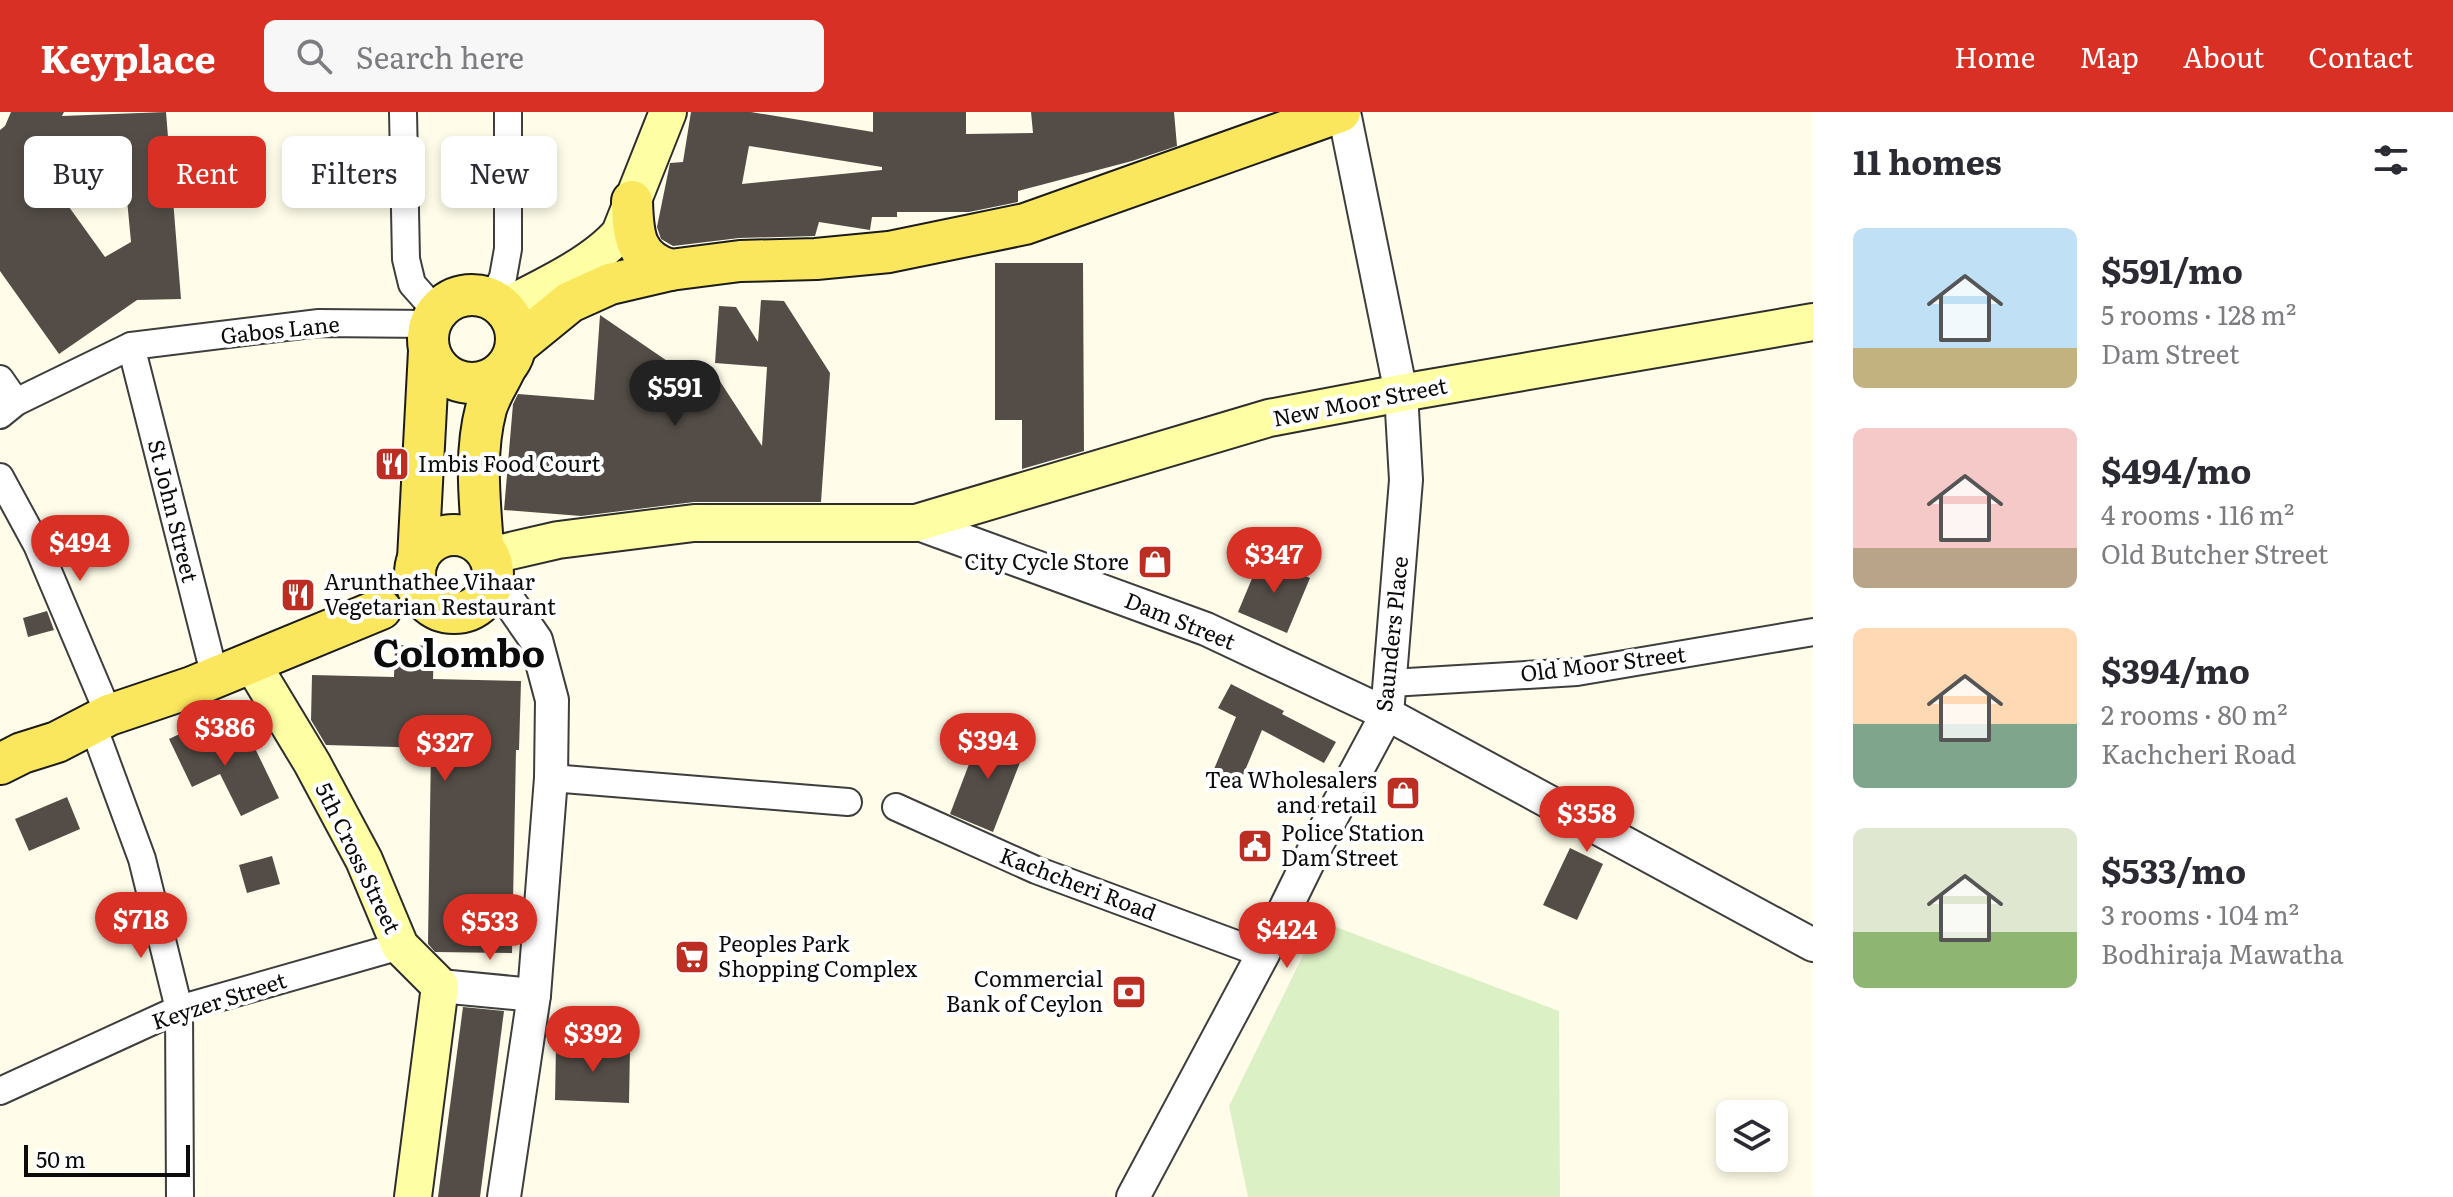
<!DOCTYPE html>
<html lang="en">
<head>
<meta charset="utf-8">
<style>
	:root { --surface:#fff; --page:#f7f7f7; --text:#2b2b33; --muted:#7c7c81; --accent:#d93025 }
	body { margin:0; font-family:Literata,serif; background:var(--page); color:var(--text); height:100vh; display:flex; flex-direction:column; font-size:30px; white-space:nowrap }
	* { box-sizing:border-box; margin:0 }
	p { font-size:26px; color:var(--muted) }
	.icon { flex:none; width:44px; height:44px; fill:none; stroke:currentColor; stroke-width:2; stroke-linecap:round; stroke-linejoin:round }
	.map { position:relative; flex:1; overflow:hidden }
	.side { display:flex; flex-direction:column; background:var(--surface); width:640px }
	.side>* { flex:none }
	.top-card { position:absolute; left:24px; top:24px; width:760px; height:72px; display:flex; gap:16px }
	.tools { position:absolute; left:1716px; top:988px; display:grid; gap:16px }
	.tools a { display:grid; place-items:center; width:72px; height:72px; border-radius:12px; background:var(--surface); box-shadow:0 4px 12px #0003; font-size:40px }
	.scale { position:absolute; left:24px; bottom:20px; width:166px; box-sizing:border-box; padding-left:8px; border:4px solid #0b0b0b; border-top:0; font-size:22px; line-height:28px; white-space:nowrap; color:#0b0b0b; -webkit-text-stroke:6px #fff; paint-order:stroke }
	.price { position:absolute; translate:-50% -68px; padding:0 18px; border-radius:28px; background:var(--accent); color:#fff; font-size:26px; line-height:52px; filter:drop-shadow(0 2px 4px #0008) }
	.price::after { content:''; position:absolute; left:50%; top:48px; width:24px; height:18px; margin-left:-12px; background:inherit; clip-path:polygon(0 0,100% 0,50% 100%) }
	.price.active { background:#222; color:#fff }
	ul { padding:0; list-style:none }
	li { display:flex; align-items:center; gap:24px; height:200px; padding:0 40px }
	li span { display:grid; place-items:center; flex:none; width:224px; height:160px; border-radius:12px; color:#555 }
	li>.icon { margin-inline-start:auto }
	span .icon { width:96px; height:96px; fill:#fffc; stroke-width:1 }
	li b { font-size:34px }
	h2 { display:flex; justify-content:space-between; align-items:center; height:96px; padding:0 40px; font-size:34px }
	.pill { padding:0 28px; border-radius:12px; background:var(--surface); box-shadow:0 4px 12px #0003; font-size:28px; line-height:72px }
	.pill.active { background:var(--accent); color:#fff }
	header { display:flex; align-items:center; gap:48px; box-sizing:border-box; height:112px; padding:0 40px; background:var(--accent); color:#fff }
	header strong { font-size:38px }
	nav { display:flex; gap:44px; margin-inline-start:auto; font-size:28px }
	.search { width:560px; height:72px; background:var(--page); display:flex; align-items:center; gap:20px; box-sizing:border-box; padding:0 28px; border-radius:12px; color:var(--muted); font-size:30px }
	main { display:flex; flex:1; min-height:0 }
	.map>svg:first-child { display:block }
	.pitch { fill:#dcf0c5 }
	.building { fill:#544d47; fill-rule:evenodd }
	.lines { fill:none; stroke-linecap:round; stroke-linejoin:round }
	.minor-casing { stroke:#3e3e3e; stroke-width:30 }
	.tertiary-casing { stroke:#3e3e3e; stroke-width:36 }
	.secondary-casing { stroke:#2d2d2d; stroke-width:40 }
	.primary-casing { stroke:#1c1c1c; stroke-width:44 }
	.minor { stroke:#fff; stroke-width:26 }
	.tertiary { stroke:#fff; stroke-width:32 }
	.secondary { stroke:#feffa4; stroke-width:36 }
	.primary { stroke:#fae75d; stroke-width:40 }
	.labels { text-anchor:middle; stroke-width:8; stroke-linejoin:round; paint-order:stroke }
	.street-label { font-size:22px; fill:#0b0b0b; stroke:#fff }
	.poi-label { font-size:22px; fill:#0b0b0b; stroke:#fff; text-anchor:start }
	.town-label { font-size:38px; font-weight:bold; fill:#0b0b0b; stroke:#fff }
</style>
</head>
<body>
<header>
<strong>Keyplace</strong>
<div class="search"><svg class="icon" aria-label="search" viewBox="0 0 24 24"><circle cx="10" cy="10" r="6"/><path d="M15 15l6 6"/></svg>Search here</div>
<nav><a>Home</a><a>Map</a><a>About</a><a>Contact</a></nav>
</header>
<main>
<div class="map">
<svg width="1813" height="1085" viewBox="0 0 1813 1085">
	<rect width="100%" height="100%" fill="#fffde9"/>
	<!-- pitch -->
	<path class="pitch" d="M1320 809 1559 899 1560 1085H1248L1229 994Z"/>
	<!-- building -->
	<g class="building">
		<path d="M11 0H64L62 4 166 0 181 187 137 188 59 242 0 159V18L5 14ZM126 77 131 130 105 145 59 81Z"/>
		<path d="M691 0H751L873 20V0H966V22L1033 21 1031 0H1174L1177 34 1132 49 1018 79V90L969 100H897V105H872L870 118 819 110 815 124 739 126 673 134 661 127 657 115 670 51 683 50ZM749 34 882 55V58L742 72Z"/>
		<path d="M995 151H1083L1084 339 1022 357V308H995Z"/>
		<path d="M761 188 784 189 830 261 821 390H694L581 404 504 398 513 292 518 282 594 288 600 203 695 268 712 257 762 334 767 255 715 251 719 194 736 195 758 230Z"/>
		<path d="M1261 445 1310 466 1287 521 1238 500Z"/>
		<path d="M47 499 54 518 28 525 23 506Z"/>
		<path d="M395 533 434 534 433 567 521 569 519 638H516L512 841 435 840 428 832 431 636 326 633 311 608 312 563 394 565Z"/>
		<path d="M1231 572 1284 599 1282 602 1336 630 1324 651 1262 618 1236 680 1209 669 1236 605 1218 596Z"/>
		<path d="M207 609 224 643 252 630 279 686 241 704 220 662 192 675 169 627Z"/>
		<path d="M982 618 1026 635 993 720 950 702Z"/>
		<path d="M67 685 80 717 29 739 15 707Z"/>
		<path d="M1570 736 1603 752 1577 808 1543 793Z"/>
		<path d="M272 744 280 772 247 781 239 753Z"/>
		<path d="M463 895 504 899 480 1085H438Z"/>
		<path d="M556 934 630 936 629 991 555 988Z"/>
	</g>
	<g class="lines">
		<!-- minor casing -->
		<g class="minor-casing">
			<g id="minor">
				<path d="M403 0 406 147 412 172 437 200"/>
				<path d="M492 188 503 165 508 137V0"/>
				<path d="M131 234 215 565"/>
				<path d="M0 267 16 290"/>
				<path d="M0 303 16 290 131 234 319 211 430 212"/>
				<path d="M0 365 37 433 109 603"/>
				<path d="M1391 571 1577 560 1813 520"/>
				<path d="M92 611 142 747 179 897 180 1085"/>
				<path d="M551 666 848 690"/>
				<path d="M896 695 1036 758 1263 842"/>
				<path d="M0 979 179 897 400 834"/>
			</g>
		</g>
		<!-- tertiary casing -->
		<g class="tertiary-casing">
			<g id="tertiary">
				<path d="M916 411 1206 517 1387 602 1813 833"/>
				<path d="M493 466 536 528 552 588 551 666 534 883 504 1085"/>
				<path d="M440 874 534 883"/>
				<path d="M1133 1085 1263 842 1315 736 1387 602 1406 368 1401 281 1344 0"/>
			</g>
		</g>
		<!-- secondary casing -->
		<g class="secondary-casing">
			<g id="secondary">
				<path d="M502 196C539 177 594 152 620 121L668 0"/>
				<path d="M489 444 558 428 694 411H916L1269 306 1401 281 1813 210"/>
				<path d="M251 550 312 651 364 748 400 834 440 874 413 1085"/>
			</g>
		</g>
		<!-- primary casing -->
		<g class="primary-casing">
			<g id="primary">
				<path d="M632 89C633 122 634 147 670 158"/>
				<circle cx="472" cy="227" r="44"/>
				<path d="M516 234 570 190 610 172 670 158 740 149 816 147 889 140 1025 112 1340 0"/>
				<circle cx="454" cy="462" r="39"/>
				<path d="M483 435C480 390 474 342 486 297 490 283 499 270 505 257"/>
				<path d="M418 447 429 239"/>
				<path d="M0 652 22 641 57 630 109 603 192 575 381 497"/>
			</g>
		</g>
		<!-- minor -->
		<use href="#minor" class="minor"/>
		<!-- tertiary -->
		<use href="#tertiary" class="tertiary"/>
		<!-- secondary -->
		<use href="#secondary" class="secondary"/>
		<!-- primary -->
		<use href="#primary" class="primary"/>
	</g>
	<!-- icons -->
	<defs>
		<g id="restaurant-square" transform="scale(1.8)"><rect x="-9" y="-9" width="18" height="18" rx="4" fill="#bc2d22" stroke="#fff"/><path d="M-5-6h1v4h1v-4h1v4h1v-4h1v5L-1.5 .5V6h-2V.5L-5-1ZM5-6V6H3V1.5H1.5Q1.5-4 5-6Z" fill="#fff"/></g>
		<g id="shop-square" transform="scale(1.8)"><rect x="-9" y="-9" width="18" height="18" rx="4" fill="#bc2d22" stroke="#fff"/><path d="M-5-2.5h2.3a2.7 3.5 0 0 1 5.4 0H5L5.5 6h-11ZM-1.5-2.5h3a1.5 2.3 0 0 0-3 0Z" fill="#fff"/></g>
		<g id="civic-square" transform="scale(1.8)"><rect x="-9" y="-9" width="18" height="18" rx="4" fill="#bc2d22" stroke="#fff"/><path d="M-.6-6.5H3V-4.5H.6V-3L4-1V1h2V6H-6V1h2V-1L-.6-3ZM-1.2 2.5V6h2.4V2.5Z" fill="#fff"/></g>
		<g id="supermarket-square" transform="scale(1.8)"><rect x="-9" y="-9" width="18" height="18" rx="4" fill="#bc2d22" stroke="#fff"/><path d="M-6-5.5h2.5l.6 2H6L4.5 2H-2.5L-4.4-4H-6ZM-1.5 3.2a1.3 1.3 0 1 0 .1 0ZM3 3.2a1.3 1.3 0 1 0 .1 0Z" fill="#fff"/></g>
		<g id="bank-square" transform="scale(1.8)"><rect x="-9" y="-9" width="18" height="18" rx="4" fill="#bc2d22" stroke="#fff"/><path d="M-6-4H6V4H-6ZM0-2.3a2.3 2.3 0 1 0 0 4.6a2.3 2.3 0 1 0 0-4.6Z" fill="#fff"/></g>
	</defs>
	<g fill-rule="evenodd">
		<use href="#restaurant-square" x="392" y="352"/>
		<use href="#shop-square" x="1155" y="450"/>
		<use href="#restaurant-square" x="298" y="483"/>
		<use href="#shop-square" x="1403" y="681"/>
		<use href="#civic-square" x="1255" y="734"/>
		<use href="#supermarket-square" x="692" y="845"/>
		<use href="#bank-square" x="1129" y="880"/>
	</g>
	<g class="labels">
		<!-- street labels -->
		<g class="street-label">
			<text transform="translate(280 218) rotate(-6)" y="8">Gabos Lane</text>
			<text transform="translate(1360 290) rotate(-11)" y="8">New Moor Street</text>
			<text transform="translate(173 399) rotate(76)" y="8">St John Street</text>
			<text transform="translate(1180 509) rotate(22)" y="8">Dam Street</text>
			<text transform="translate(1392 522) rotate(-84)" y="8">Saunders Place</text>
			<text transform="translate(1603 552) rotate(-7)" y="8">Old Moor Street</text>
			<text transform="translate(358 746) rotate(64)" y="8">5th Cross Street</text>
			<text transform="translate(1078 772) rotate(21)" y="8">Kachcheri Road</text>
			<text transform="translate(219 889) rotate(-18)" y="8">Keyzer Street</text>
		</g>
		<!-- poi labels -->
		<g class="poi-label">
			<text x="418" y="360">Imbis Food Court</text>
			<text x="1129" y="458" text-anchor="end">City Cycle Store</text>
			<text x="324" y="478">Arunthathee Vihaar<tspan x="324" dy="25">Vegetarian Restaurant</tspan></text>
			<text x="1377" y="676" text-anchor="end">Tea Wholesalers<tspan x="1377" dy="25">and retail</tspan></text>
			<text x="1281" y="729">Police Station<tspan x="1281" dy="25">Dam Street</tspan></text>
			<text x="718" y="840">Peoples Park<tspan x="718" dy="25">Shopping Complex</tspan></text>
			<text x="1103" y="875" text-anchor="end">Commercial<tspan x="1103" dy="25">Bank of Ceylon</tspan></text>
		</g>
		<!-- town labels -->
		<g class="town-label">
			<text x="459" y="555">Colombo</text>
		</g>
	</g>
</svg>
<div class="tools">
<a><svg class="icon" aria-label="layers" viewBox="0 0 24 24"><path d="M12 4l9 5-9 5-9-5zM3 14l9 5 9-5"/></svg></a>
</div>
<div class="scale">50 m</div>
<b class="price active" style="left:675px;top:316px">$591</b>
<b class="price" style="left:80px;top:471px">$494</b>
<b class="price" style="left:1274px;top:483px">$347</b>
<b class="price" style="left:225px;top:656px">$386</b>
<b class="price" style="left:988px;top:669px">$394</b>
<b class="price" style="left:445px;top:671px">$327</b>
<b class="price" style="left:1587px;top:742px">$358</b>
<b class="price" style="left:141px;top:848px">$718</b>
<b class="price" style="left:490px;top:850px">$533</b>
<b class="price" style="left:1287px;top:858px">$424</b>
<b class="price" style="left:593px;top:962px">$392</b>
<div class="top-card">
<a class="pill">Buy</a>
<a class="pill active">Rent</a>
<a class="pill">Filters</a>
<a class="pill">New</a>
</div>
</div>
<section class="side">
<h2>11 homes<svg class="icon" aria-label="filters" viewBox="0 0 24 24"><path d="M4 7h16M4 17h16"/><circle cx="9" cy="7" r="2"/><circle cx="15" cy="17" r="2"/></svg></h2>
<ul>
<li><span style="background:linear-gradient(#bfe0f5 75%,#c2b280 0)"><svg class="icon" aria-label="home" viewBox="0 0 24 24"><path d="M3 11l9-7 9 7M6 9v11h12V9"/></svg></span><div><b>$591/mo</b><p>5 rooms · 128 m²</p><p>Dam Street</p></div></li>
<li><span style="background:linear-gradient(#f6c9c9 75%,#b9a48a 0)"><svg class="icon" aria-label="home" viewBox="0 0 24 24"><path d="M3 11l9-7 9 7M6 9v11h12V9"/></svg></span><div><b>$494/mo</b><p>4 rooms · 116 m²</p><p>Old Butcher Street</p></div></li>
<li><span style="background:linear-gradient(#ffd9b3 60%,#7fa58c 0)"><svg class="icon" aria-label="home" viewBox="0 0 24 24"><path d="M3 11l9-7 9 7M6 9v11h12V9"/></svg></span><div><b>$394/mo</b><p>2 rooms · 80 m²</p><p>Kachcheri Road</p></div></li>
<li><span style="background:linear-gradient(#dfe7d0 65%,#8fb573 0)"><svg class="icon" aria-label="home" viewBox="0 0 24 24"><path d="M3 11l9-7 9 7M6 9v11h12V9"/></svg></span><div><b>$533/mo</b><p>3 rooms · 104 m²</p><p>Bodhiraja Mawatha</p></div></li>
</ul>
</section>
</main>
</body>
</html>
